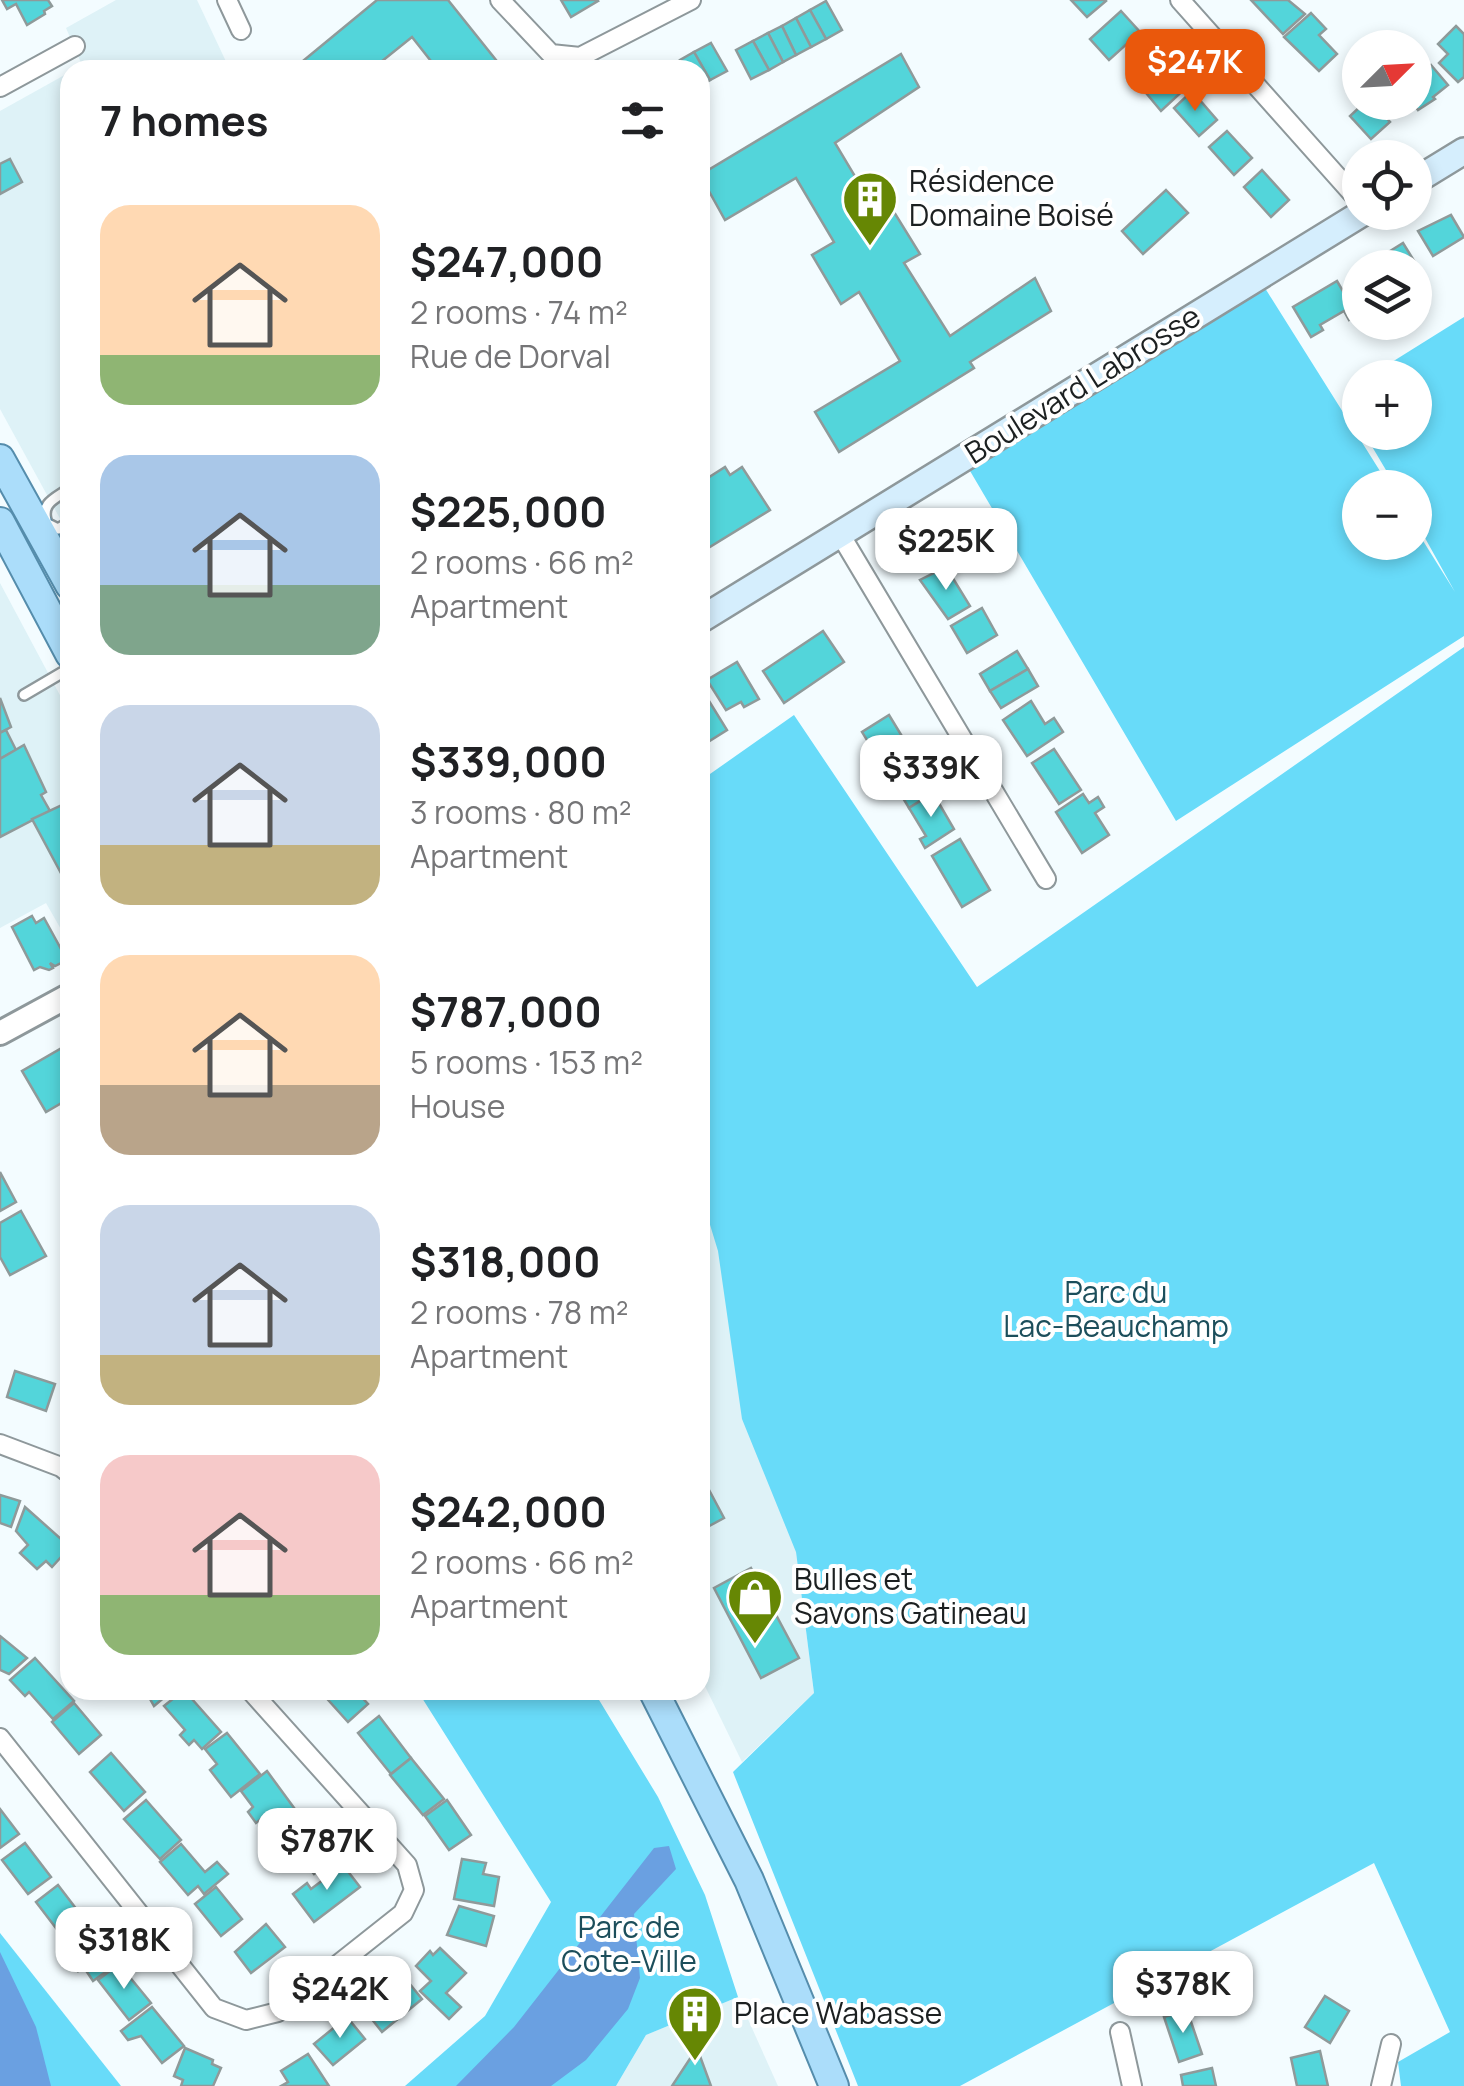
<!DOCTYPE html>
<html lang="en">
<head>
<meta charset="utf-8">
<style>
	:root { --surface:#fff; --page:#f6f6f6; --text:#202124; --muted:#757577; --accent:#ea580c }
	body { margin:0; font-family:Manrope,sans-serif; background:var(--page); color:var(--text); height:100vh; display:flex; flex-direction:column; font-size:38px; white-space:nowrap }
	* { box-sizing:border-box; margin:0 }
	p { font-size:32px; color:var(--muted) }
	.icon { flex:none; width:55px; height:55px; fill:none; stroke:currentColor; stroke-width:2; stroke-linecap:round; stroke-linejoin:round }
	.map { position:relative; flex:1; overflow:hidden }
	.sheet { position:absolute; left:60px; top:60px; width:650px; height:1640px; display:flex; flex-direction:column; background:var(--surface); border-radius:30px; box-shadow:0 5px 15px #0003 }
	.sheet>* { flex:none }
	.needle { width:65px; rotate:66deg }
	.controls { position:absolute; left:1342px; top:30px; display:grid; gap:20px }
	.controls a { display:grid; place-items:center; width:90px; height:90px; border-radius:50%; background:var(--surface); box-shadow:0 5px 15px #0003; font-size:50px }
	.price { position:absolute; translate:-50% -85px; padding:0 22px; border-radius:20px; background:#fff; color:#222; font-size:32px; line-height:65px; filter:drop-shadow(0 2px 5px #0008) }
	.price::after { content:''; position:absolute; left:50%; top:60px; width:30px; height:22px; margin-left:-15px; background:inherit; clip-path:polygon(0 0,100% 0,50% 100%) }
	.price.current { background:var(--accent); color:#fff }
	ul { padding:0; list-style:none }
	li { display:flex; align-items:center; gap:30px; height:250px; padding:0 40px }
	li span { display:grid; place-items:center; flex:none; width:280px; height:200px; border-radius:30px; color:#555 }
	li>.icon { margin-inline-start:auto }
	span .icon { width:120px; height:120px; fill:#fffc; stroke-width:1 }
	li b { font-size:42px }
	h2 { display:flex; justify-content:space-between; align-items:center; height:120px; padding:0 40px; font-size:42px }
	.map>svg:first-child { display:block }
	.built { fill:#def2f7 }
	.green { fill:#68dbf9 }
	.water { fill:#6aa0e1 }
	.building { fill:#53d5da; stroke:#8f9a9a; stroke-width:2.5 }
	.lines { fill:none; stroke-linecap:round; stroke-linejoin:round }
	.service-casing { stroke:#8e989b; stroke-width:14 }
	.minor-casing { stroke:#8e989b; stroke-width:22 }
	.tertiary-casing { stroke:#8e989b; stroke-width:28 }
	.secondary-casing { stroke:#8e989b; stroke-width:30 }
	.primary-casing { stroke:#558dac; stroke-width:32 }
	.service { stroke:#fff; stroke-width:9 }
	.minor { stroke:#fff; stroke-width:18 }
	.tertiary { stroke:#fff; stroke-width:22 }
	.secondary { stroke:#d5eefd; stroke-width:25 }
	.primary { stroke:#abddfa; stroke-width:28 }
	.labels { text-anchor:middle; stroke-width:8; stroke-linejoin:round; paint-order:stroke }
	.poi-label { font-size:30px; fill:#1c2021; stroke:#fff; text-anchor:start }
	.street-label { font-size:30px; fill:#1c2021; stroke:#fff }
	.park-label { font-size:30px; fill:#1c4e5b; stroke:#fff }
</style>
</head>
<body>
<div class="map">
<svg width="1464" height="2086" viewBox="0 0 1464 2086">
	<rect width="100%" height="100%" fill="#f3fcff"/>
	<!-- built -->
	<g class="built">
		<path d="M116 0H197L230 70H73L82 65 66 28Z"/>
		<path d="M70 72V537L0 409V111Z"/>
		<path d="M0 583 70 714V945L46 903 0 928Z"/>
		<path d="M700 1148 758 1254 814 1693 742 1762 700 1676Z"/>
		<path d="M738 1997 778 2086H616L646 2035Z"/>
	</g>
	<!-- green -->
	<g class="green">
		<path d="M1258 277 1390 487 1360 488V542H1415V528L1455 592 1415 520V488L1396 487 1364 433 1415 432V378L1368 377 1464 317V636L1176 821 963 459Z"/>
		<path d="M1464 647V2086H1401L1398 2062 1450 2032 1374 1863 960 2086H858L733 1772 814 1693 796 1552 742 1419 718 1251 700 1192V781L794 715 977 987Z"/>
		<path d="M417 1690H593L658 1797 705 1895 738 1997 646 2035 616 2086H405L485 2016 551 1902Z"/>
		<path d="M0 1933 121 2086H0Z"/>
	</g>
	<!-- water -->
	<g class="water">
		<path d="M669 1846 676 1869 634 1914 640 1978 628 2009 586 2060 551 2086H456L514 2027 654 1848Z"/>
		<path d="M0 1952 36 2027 51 2086H0Z"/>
	</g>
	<!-- building -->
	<g class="building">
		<path d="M2 0H48L52 6 44 11 45 14 27 25 16 4 7 9Z"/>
		<path d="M377 0H448L504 70H438L412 37 371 70H292Z"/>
		<path d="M561 0H597L598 1 571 17Z"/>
		<path d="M1071 0H1105L1106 1 1087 17Z"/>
		<path d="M1251 0H1288L1305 14 1283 34Z"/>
		<path d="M826 1 842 30 826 39 810 10Z"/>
		<path d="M810 10 826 39 811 47 796 18Z"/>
		<path d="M1121 11 1140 32 1109 60 1090 39Z"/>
		<path d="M1311 13 1326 29 1319 35 1337 54 1319 71 1284 37Z"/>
		<path d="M796 18 811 47 796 55 782 26Z"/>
		<path d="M782 26 796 55 783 62 768 33Z"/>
		<path d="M1456 26 1464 34V77L1458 82 1439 63 1448 54 1438 44Z"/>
		<path d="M768 33 783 62 769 70 753 41Z"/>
		<path d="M753 41 769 70 751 79 736 50Z"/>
		<path d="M711 43 727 71 710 80 694 52Z"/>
		<path d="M1157 51 1188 86 1161 111 1146 93 1154 86 1138 68Z"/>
		<path d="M694 52 710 80 700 86V70H685L680 60Z"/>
		<path d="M901 54 919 87 835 143 881 220 894 212 920 254 904 263 950 336 1035 278 1051 311 970 362 974 368 839 452 815 412 900 361 859 292 841 304 812 255 834 242 796 178 725 220 700 175Z"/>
		<path d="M1431 65 1448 85 1433 97 1435 99 1418 110 1412 102H1415V78Z"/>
		<path d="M1192 91 1217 120 1199 136 1174 108Z"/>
		<path d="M1365 102H1372L1390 122 1371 139 1350 116Z"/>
		<path d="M1227 131 1252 158 1234 175 1209 147Z"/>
		<path d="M10 159 22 182 0 194V164Z"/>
		<path d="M1262 170 1289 200 1271 217 1244 187Z"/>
		<path d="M1166 190 1188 213 1143 254 1122 231Z"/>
		<path d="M1451 215 1464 237 1433 256 1418 231Z"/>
		<path d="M1403 243 1421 272 1415 275V268H1363Z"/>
		<path d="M1337 281 1357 315 1349 320 1344 311 1320 325 1323 330 1311 337 1293 307Z"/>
		<path d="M725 467 730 475 742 467 770 510 700 553V483Z"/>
		<path d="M947 511 962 536 911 567 894 540Z"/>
		<path d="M946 567 970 606 948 619 920 580Z"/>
		<path d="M982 608 997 635 967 653 951 626Z"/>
		<path d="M823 631 844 662 784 703 763 671Z"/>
		<path d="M1017 651 1028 669 990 691 980 674Z"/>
		<path d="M737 662 759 699 744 707 741 702 726 710 707 680Z"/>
		<path d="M1028 669 1038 686 1001 708 990 691Z"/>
		<path d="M0 698 11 727 0 733Z"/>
		<path d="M709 701 727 730 700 747V707Z"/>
		<path d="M1031 701 1045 724 1054 718 1063 732 1027 756 1003 720Z"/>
		<path d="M889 715 911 751 884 768 862 732Z"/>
		<path d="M6 730 16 750 0 759V733Z"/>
		<path d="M24 745 46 792 41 795 50 811 0 837V759Z"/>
		<path d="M1054 749 1081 790 1059 804 1032 763Z"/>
		<path d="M910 756 933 793 909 808 886 770Z"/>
		<path d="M933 793 954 829 925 848 920 839 926 836 909 808Z"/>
		<path d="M1083 794 1089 803 1098 797 1104 807 1095 813 1109 835 1082 853 1056 812Z"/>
		<path d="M66 803 70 810V890L32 819Z"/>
		<path d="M960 839 990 890 962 907 932 856Z"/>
		<path d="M32 916 36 923 44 918 67 960 55 966 50 963 53 968 49 970 40 967 34 970 12 927Z"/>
		<path d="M67 1045 70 1049V1098L46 1112 22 1071Z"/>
		<path d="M0 1172 16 1202 0 1211Z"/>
		<path d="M21 1211 46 1256 10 1275 0 1257V1223Z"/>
		<path d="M15 1371 55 1384 46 1411 7 1397Z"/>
		<path d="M700 1473 724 1518 700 1531Z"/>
		<path d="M0 1495 20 1501 11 1527 0 1523Z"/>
		<path d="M25 1507 70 1547 52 1567 46 1561 37 1569 20 1553 28 1545 16 1531Z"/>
		<path d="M751 1568 799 1658 761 1678 714 1588Z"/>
		<path d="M0 1636 27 1658 9 1674 0 1670Z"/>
		<path d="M35 1658 74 1701 53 1719 29 1692 25 1696 10 1680Z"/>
		<path d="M145 1690H173L154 1706Z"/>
		<path d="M184 1690 221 1732 202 1749 194 1740 189 1745 180 1735 185 1730 164 1706Z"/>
		<path d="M324 1690H355L368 1704 348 1722 321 1692Z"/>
		<path d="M74 1703 101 1735 79 1754 52 1722Z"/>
		<path d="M379 1716 411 1758 391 1774 358 1733Z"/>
		<path d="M227 1733 260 1774 231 1797 210 1770 217 1764 205 1749Z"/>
		<path d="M111 1753 145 1792 124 1811 90 1772Z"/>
		<path d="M411 1758 444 1799 423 1815 390 1775Z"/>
		<path d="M267 1771 300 1816 274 1836 261 1819 256 1823 248 1812 253 1807 241 1791Z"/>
		<path d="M146 1800 181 1840 160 1859 124 1819Z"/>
		<path d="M447 1800 471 1835 449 1850 425 1816Z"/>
		<path d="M0 1809 19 1834 0 1848Z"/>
		<path d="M303 1816 336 1857 314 1874 281 1833Z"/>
		<path d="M25 1843 51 1877 28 1894 2 1860Z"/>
		<path d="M181 1844 205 1872 217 1862 228 1874 204 1894 198 1886 188 1895 160 1862Z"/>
		<path d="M462 1859 486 1863 483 1874 499 1877 494 1906 454 1899Z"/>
		<path d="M343 1865 360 1887 314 1922 293 1894 307 1883 311 1889Z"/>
		<path d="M58 1885 84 1919 62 1936 36 1902Z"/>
		<path d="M216 1887 242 1919 221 1936 195 1904Z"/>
		<path d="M459 1906 494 1916 486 1946 447 1935Z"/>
		<path d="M82 1924 99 1948 104 1944 118 1963 93 1981 83 1966 78 1971 62 1950 68 1946 62 1938Z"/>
		<path d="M266 1924 285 1947 251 1973 235 1952Z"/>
		<path d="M440 1948 466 1973 446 1993 461 2007 449 2019 420 1991 431 1981 416 1966 430 1951 433 1955Z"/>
		<path d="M119 1964 151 2003 129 2020 98 1980Z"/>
		<path d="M405 1978 422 1999 382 2032 363 2008Z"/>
		<path d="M1325 1996 1349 2011 1330 2043 1305 2027Z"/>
		<path d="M152 2007 184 2046 162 2063 141 2036 128 2040 121 2031Z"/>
		<path d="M1187 2010 1202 2054 1179 2062 1164 2017Z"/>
		<path d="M347 2017 365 2039 333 2065 314 2044Z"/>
		<path d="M185 2048 213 2060 212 2064 221 2068 213 2086H181L183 2080 174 2076Z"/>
		<path d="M697 2048 711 2086H672Z"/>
		<path d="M1320 2051 1328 2086H1297L1291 2058Z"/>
		<path d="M308 2054 329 2086H281L288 2082 281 2071Z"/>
		<path d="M1212 2068 1216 2086H1183L1181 2075Z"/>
	</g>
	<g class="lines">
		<!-- service casing -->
		<g class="service-casing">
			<g id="service">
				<path d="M46 520C41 502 57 498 70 488"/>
				<path d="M46 523 58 529 70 522"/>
				<path d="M24 695 70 668"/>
			</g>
		</g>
		<!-- minor casing -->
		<g class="minor-casing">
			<g id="minor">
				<path d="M227 0 241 30"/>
				<path d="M500 0 551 54 580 57 691 0"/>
				<path d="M1180 0 1360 202"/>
				<path d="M0 87 75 46"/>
				<path d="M840 534 1046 879"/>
				<path d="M0 1444 61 1467 70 1474"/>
				<path d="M0 1738 214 2008 246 2020 278 2012 403 1913 414 1890 407 1865 250 1690"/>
				<path d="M1120 2032 1132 2086"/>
				<path d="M1381 2086 1391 2044"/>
			</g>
		</g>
		<!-- tertiary casing -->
		<g class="tertiary-casing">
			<path id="tertiary" d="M0 1033 70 995"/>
		</g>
		<!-- secondary casing -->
		<g class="secondary-casing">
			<g id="secondary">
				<path d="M1415 181 1464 151"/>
				<path d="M700 620 1364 212"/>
			</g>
		</g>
		<!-- primary casing -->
		<g class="primary-casing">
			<g id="primary">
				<path d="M0 459 70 585"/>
				<path d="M0 522 70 654"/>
				<path d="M653 1690 749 1880 834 2086"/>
			</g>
		</g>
		<!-- service -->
		<use href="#service" class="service"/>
		<!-- minor -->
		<use href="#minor" class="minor"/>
		<!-- tertiary -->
		<use href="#tertiary" class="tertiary"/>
		<!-- secondary -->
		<use href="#secondary" class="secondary"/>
		<!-- primary -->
		<use href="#primary" class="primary"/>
	</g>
	<!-- icons -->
	<defs>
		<g id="building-pin" transform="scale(2.875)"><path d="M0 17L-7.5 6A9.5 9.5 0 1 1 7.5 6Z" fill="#668704" stroke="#fff"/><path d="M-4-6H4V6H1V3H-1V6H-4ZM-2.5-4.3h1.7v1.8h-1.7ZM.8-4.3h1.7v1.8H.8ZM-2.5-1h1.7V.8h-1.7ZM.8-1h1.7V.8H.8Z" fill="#fff"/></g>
		<g id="shop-pin" transform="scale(2.875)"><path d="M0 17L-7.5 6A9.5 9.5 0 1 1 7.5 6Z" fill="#668704" stroke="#fff"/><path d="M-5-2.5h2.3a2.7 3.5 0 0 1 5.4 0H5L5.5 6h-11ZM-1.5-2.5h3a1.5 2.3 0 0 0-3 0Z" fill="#fff"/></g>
	</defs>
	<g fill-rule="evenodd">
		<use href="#building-pin" x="870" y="199"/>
		<use href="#shop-pin" x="755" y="1597"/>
		<use href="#building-pin" x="695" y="2014"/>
	</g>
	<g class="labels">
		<!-- poi labels -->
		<g class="poi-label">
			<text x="909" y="192">Résidence<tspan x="909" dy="34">Domaine Boisé</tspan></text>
			<text x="794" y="1590">Bulles et<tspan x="794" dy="34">Savons Gatineau</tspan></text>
			<text x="734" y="2024">Place Wabasse</text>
		</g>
		<!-- street labels -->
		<g class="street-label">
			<text transform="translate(1083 385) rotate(-32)" y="10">Boulevard Labrosse</text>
		</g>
		<!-- park labels -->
		<g class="park-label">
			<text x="1116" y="1303">Parc du<tspan x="1116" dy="34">Lac-Beauchamp</tspan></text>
			<text x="629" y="1938">Parc de<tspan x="629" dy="34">Cote-Ville</tspan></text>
		</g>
	</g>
</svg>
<div class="controls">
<a><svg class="needle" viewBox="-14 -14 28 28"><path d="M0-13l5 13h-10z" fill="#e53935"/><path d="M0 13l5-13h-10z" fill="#757577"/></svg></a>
<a><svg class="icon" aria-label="locate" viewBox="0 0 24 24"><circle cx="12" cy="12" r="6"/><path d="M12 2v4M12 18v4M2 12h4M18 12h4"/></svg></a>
<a><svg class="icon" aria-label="layers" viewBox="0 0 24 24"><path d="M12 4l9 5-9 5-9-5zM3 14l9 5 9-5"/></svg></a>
<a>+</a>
<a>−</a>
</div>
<b class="price current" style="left:1195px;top:114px">$247K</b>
<b class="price" style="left:946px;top:593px">$225K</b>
<b class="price" style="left:931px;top:820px">$339K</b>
<b class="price" style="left:327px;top:1893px">$787K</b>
<b class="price" style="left:124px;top:1992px">$318K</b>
<b class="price" style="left:1183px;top:2036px">$378K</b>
<b class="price" style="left:340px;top:2041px">$242K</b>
<section class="sheet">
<h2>7 homes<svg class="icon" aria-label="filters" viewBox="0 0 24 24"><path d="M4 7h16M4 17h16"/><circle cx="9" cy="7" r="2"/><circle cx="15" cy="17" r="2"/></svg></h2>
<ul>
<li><span style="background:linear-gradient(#ffd9b3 75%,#8fb573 0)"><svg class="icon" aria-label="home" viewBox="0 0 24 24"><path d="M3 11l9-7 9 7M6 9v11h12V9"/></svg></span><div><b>$247,000</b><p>2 rooms · 74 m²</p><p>Rue de Dorval</p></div></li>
<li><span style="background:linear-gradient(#a9c7e8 65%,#7fa58c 0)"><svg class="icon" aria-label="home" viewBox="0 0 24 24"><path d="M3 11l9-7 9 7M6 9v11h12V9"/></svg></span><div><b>$225,000</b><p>2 rooms · 66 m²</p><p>Apartment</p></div></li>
<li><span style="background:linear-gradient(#c9d6e8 70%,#c2b280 0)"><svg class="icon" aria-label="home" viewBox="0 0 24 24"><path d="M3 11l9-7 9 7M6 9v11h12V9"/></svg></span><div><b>$339,000</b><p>3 rooms · 80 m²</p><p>Apartment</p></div></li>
<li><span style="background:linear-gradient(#ffd9b3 65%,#b9a48a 0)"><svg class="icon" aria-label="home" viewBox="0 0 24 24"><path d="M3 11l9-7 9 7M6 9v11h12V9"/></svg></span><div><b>$787,000</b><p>5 rooms · 153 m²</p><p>House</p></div></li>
<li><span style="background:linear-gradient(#c9d6e8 75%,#c2b280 0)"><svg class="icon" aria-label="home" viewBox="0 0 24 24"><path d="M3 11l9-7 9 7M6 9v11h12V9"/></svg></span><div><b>$318,000</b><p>2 rooms · 78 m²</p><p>Apartment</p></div></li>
<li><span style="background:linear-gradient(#f6c9c9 70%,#8fb573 0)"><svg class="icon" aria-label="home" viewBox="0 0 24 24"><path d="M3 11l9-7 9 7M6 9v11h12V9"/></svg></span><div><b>$242,000</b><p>2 rooms · 66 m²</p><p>Apartment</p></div></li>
</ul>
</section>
</div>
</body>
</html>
